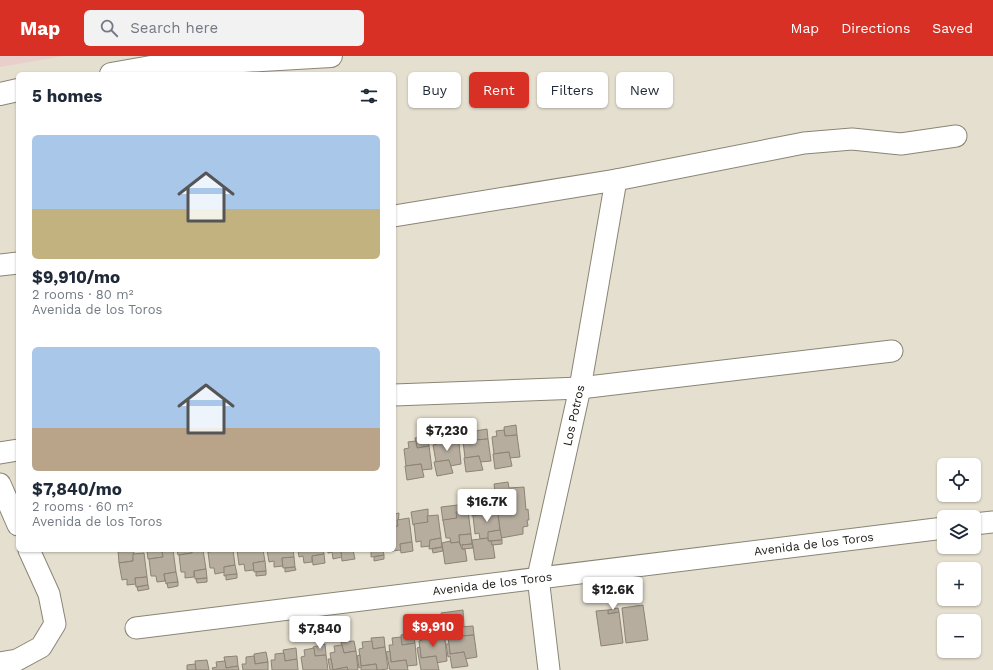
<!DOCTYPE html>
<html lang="en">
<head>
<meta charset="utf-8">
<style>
	:root { --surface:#fff; --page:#f2f2f3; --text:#1f2937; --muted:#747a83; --accent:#d93025 }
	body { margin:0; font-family:"Work Sans",sans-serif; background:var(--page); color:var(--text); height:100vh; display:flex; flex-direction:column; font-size:15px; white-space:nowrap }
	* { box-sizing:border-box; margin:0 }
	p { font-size:13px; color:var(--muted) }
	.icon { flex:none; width:22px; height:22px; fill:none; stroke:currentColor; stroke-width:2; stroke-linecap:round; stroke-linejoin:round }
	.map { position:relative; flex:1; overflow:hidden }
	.sheet { position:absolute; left:16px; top:16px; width:380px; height:480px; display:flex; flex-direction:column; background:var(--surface); border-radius:6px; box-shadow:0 1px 3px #0004 }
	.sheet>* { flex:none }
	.hud { position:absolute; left:408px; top:16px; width:380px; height:36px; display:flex; gap:8px }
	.buttons { position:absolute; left:937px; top:402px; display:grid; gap:8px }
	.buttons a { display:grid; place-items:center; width:44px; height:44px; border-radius:6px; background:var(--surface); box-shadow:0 1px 3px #0004; font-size:20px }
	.price { position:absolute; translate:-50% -34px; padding:0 9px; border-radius:4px; background:#fff; color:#222; font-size:13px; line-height:26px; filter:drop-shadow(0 1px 2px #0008) }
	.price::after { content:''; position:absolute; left:50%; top:24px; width:12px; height:9px; margin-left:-6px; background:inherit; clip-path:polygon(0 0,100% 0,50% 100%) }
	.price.active { background:var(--accent); color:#fff }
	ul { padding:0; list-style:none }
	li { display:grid; align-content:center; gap:8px; height:212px; padding:0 16px }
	li span { display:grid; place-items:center; height:124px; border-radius:6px; color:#555 }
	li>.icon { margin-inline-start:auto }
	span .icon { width:72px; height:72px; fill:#fffc; stroke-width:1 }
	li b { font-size:17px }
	h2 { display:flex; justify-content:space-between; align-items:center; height:48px; padding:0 16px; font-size:17px }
	.pill { padding:0 14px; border-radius:6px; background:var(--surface); box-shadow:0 1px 3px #0004; font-size:14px; line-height:36px }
	.pill.active { background:var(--accent); color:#fff }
	header { display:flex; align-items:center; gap:24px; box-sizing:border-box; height:56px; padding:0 20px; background:var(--accent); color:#fff }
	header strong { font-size:19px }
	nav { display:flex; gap:22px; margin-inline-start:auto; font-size:14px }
	.search { width:280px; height:36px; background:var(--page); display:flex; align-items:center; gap:10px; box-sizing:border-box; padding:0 14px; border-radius:6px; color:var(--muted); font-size:15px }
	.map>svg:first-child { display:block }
	.education { fill:#e9cfcb }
	.building { fill:#b6ad9f; stroke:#8c8376 }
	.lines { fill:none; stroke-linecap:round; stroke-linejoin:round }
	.street-casing { stroke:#8a8576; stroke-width:23 }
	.secondary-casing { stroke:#8a8576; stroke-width:24 }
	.street { stroke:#fff; stroke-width:21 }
	.secondary { stroke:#fff; stroke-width:22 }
	.labels { text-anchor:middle; stroke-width:3; stroke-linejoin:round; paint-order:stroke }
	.street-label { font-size:12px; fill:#191711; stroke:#fff }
</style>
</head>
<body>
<header>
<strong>Map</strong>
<div class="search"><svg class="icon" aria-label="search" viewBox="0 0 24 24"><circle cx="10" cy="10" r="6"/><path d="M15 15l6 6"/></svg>Search here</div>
<nav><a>Map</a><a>Directions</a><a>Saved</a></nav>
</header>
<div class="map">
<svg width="993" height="614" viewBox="0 0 993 614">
	<rect width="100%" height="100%" fill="#e5dfcf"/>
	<!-- education -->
	<path class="education" d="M0 0H64L0 11Z"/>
	<!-- building -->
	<g class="building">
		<path d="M516 369 517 379 505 380 504 371Z"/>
		<path d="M487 373 488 383 475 384V375Z"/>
		<path d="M504 374 505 380 517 379 520 401 509 402V396L494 398 492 381 497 380 496 375Z"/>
		<path d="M457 376 459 387 446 388 445 379Z"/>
		<path d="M475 377V384L488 383 491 405 480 406 479 400 465 402 463 385H467L466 378Z"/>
		<path d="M428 380 429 390 417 392 415 382Z"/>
		<path d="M446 381V388L459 387 461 408 450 410 449 404 436 406 433 389 437 388 436 383Z"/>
		<path d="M416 385 417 392 429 390 432 413 421 414V408L406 410 404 393 409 392 408 386Z"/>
		<path d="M509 396 512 410 495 413 493 398Z"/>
		<path d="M479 400 483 414 466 416 464 402Z"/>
		<path d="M449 404 453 417 437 420 434 406Z"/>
		<path d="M421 408 424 421 407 424 405 410Z"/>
		<path d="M508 426 509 432 524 431 526 454 528 453 529 464H527L528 470 523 471V478L501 482 494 428Z"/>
		<path d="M487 447 488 452 485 453 486 458 472 460 471 449Z"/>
		<path d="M458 449 457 462 443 465 441 451Z"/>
		<path d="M497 451 500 474 488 476 490 482 480 483 479 477 475 478 473 460 486 458 485 453Z"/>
		<path d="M428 453V466L413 469 411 456Z"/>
		<path d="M468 455 471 478 459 479 460 486 451 487 450 482H446L443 464 457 462 456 456Z"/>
		<path d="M399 457 398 470 394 471V458Z"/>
		<path d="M438 459 441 482 430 484 431 490 421 491V485L416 486 414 468 428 466 427 460Z"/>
		<path d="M409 462 412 486 400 488 401 494 392 495 394 494V471L398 470 397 464Z"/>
		<path d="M500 474 502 484 488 485V476Z"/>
		<path d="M471 478 472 488 460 489 459 479Z"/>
		<path d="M441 482 442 491 429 493 430 484Z"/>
		<path d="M488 482V485H491L492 489H493L495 502 475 504 472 484Z"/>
		<path d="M502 484V488L492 489 491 485Z"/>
		<path d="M450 485 451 487 459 486 462 493H465L467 505 445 508 442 487Z"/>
		<path d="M412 486 413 495 401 497 400 488Z"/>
		<path d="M472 488 473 492 462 493V489Z"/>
		<path d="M442 491 443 495 433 497 432 493Z"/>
		<path d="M118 494H134L133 505 119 507Z"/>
		<path d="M147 494H164L162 495 163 501 148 503Z"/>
		<path d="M173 494 176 516 164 518 165 525 157 526 156 520H151L149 503 163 501 162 495Z"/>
		<path d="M177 494H192V497L178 499Z"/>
		<path d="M192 494H203L206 513 194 515V521L185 522V516H181L179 499 192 497Z"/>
		<path d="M222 494H233L235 509 224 511 225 516 215 518 214 512H210L208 496Z"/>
		<path d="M237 494H263L265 505 253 507 254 514 245 515 244 508 239 509Z"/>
		<path d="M267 494H293L294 501 282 502 283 510 274 511V505L269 506Z"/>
		<path d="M298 494H323L324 498 312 500V506L304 507 303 500 299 501Z"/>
		<path d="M328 494H348L341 495 342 501 333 503 332 496 328 497Z"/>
		<path d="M353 494 355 503 342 505 341 495Z"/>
		<path d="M371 494H383L384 499 371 501Z"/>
		<path d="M144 497 147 521 135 522 136 528 127 529V523L122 524 119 507 133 505V498Z"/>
		<path d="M324 498 325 507 313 509 312 500Z"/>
		<path d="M384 499V503L374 505V501Z"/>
		<path d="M294 501 295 511 283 512 282 502Z"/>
		<path d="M265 505 266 515 254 516 253 507Z"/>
		<path d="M235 509 237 518 224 520V511Z"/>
		<path d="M295 511 296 514 285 516V512Z"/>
		<path d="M206 513 207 522 195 523 194 515Z"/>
		<path d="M266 515V519L256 520V516Z"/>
		<path d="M176 516 178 526 166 528 164 518Z"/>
		<path d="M237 518V522L226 524V519Z"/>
		<path d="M147 521 148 529 136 531 135 522Z"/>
		<path d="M207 522V526L197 527 196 523Z"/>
		<path d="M178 526V530L168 532 167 527Z"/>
		<path d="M148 529 149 533 138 535 137 531Z"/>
		<path d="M643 549 648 584 626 587 622 552Z"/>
		<path d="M618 552 619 556 608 558V554Z"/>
		<path d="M463 554 464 571 452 574V577L444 578 441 557Z"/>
		<path d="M608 554V558L619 556 623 587 601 590 596 555Z"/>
		<path d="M473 570 474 579 462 580 460 571Z"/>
		<path d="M443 573 445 583 432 584 430 575Z"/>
		<path d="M461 573 462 580 474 579 477 601 465 603 464 596 450 598 448 581H453L452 574Z"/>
		<path d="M413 577 415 587 402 589 401 579Z"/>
		<path d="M431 577 432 584 445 583 447 605 436 607V600L421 602 419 585 422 584V579Z"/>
		<path d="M384 581 385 591 373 593 371 582Z"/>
		<path d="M401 581 402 589 415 587 417 609 407 610 406 604 391 606 389 589H393L392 582Z"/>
		<path d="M354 585 356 595 344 597 341 586Z"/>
		<path d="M372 585 373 593 385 591 388 613 377 614 376 608 361 610 359 593 363 592 362 586Z"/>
		<path d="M325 588 326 599 315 600 313 591Z"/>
		<path d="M446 588H449L450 598 464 596 468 610 452 612 450 600 448 601Z"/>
		<path d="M342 589 344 597 356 595 358 614H348L347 611 333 614 330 597 335 596 334 590Z"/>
		<path d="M420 591 421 602 436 600 439 614H421L417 592Z"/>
		<path d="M296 592 297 603 285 605 283 594Z"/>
		<path d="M314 592 315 600 326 599 328 614H303L301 601 305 600 304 594Z"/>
		<path d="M390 595 391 606 406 604 408 614H390L386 596Z"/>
		<path d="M266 596 268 606 255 608 254 598Z"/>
		<path d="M284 597 285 605 297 603 298 614H272L271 604H275V598Z"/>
		<path d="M360 599 361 610 376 608 377 614H361V611L359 612 357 600Z"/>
		<path d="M237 600 238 610 226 612 224 601Z"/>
		<path d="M254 600 255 608 268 606V614H243L242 608H246V601Z"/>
		<path d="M328 603H331L333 614 347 611 348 614H330Z"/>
		<path d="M207 604 209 614H196L195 605Z"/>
		<path d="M225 605 226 612 238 610 239 614H213L212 612 217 611 216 606Z"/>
		<path d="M195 608 196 614H187V609Z"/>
	</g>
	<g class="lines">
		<!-- street casing -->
		<g class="street-casing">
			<g id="street">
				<path d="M394 160 616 124"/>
				<path d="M0 209 18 207"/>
				<path d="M394 339 580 332 892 295"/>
				<path d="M0 397 18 394"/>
				<path d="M0 428 18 469"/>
				<path d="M974 468 993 466"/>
				<path id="s1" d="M136 572 944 472"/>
				<path d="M0 607 17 604 41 591 55 568 49 538 29 494"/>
				<path id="s2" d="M549 614 538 521 580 332 616 124 804 87 852 83 901 88 956 80"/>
			</g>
		</g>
		<!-- secondary casing -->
		<g class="secondary-casing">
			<g id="secondary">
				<path d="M111 18 157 10 331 0"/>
				<path d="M0 38 18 34"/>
			</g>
		</g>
		<!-- street -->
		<use href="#street" class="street"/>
		<!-- secondary -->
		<use href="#secondary" class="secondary"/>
	</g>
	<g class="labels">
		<!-- street labels -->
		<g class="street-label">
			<text dy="4" stroke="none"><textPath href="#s2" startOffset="259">Los Potros</textPath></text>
			<text dy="4" stroke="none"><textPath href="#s1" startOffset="683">Avenida de los Toros</textPath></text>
			<text dy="4" stroke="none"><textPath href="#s1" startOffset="359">Avenida de los Toros</textPath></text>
		</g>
	</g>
</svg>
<div class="buttons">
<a><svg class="icon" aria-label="locate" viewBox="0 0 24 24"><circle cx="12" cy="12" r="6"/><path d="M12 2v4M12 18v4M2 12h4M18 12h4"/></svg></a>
<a><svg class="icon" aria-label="layers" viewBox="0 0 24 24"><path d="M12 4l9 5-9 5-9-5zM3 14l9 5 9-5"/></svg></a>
<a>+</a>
<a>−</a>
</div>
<b class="price" style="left:447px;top:396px">$7,230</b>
<b class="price" style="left:487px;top:467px">$16.7K</b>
<b class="price" style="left:613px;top:555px">$12.6K</b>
<b class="price active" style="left:433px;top:592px">$9,910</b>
<b class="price" style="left:320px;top:594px">$7,840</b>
<div class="hud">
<a class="pill">Buy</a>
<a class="pill active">Rent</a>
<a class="pill">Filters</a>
<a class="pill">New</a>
</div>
<section class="sheet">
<h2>5 homes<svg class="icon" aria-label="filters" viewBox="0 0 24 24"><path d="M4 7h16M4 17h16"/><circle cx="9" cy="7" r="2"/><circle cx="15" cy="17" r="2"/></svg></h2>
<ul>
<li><span style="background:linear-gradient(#a9c7e8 60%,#c2b280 0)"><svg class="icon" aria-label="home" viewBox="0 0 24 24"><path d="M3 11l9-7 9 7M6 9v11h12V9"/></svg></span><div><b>$9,910/mo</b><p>2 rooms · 80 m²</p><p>Avenida de los Toros</p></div></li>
<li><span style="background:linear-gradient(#a9c7e8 65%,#b9a48a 0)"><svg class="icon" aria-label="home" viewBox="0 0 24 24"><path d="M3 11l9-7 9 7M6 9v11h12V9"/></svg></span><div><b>$7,840/mo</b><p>2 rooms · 60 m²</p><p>Avenida de los Toros</p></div></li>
</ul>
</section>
</div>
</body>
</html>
